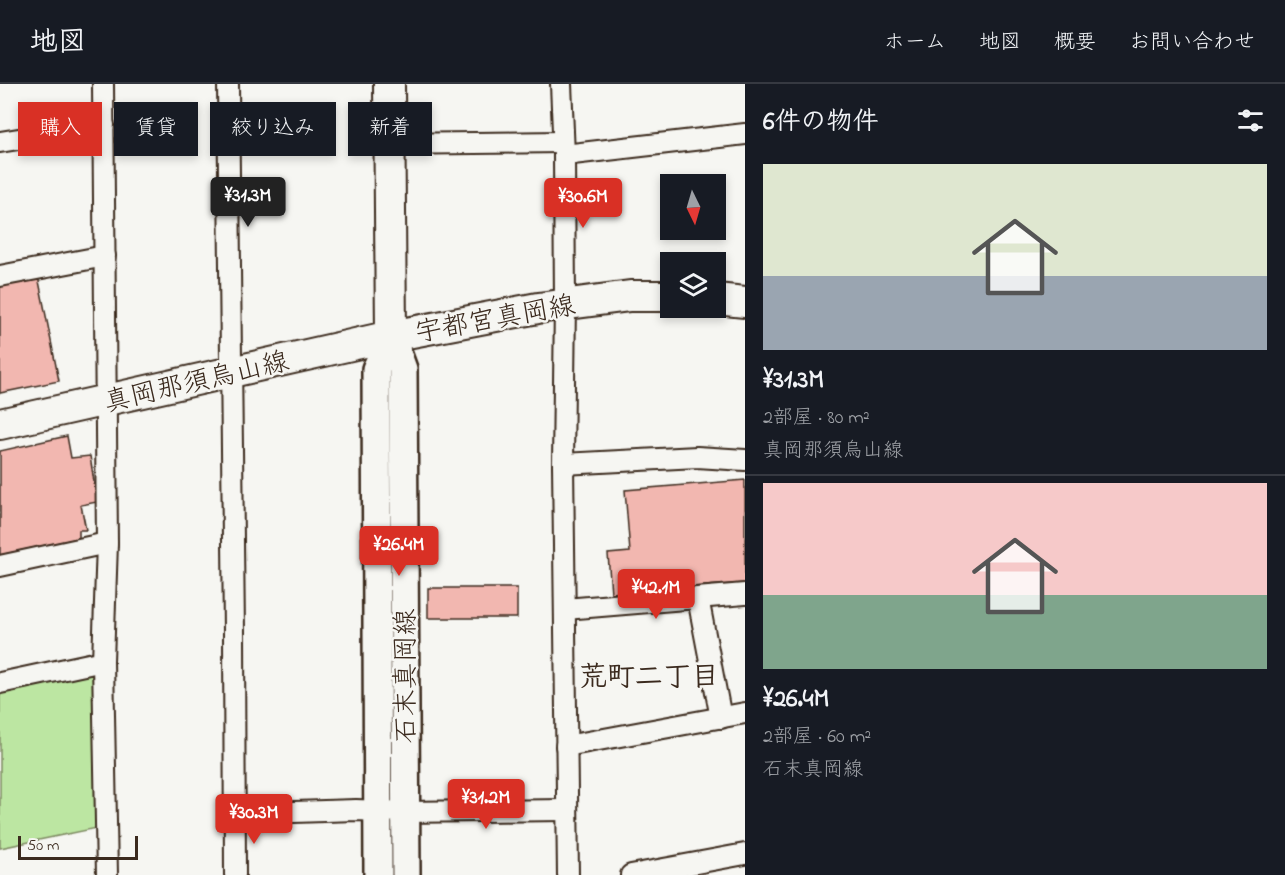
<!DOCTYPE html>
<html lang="ja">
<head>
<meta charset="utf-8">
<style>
	:root { --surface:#171b24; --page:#20242c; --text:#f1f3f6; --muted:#9ea1a6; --line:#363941; --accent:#d93025 }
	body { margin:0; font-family:"Indie Flower","Klee One",sans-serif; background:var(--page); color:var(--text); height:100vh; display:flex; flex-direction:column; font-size:22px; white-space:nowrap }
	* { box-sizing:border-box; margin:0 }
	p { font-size:20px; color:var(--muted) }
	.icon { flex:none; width:33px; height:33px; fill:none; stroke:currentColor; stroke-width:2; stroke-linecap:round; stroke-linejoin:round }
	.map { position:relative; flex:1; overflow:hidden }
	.sheet { display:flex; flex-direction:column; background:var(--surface); width:540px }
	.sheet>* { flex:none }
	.banner { position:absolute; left:18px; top:18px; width:570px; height:54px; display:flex; gap:12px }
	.needle { width:39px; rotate:175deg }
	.tools { position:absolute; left:660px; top:90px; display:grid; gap:12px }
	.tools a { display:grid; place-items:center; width:66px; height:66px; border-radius:0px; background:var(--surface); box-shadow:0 3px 9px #0003; font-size:30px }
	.scale { position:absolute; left:18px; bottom:15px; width:120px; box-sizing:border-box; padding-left:6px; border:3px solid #3b2a1e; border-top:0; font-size:16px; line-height:21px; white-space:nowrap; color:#3b2a1e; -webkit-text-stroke:4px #f6f6f2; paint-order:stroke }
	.price { position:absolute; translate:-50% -51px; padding:0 14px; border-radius:6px; background:var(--accent); color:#fff; font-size:20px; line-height:39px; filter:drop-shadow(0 2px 3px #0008) }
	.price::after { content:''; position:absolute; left:50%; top:36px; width:18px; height:14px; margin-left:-9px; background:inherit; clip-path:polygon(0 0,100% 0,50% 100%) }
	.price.current { background:#222; color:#fff }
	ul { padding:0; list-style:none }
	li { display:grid; align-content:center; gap:12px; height:318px; padding:0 18px }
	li+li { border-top:2px solid var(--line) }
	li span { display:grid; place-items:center; height:186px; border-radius:0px; color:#555 }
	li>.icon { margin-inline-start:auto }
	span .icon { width:108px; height:108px; fill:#fffc; stroke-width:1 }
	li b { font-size:26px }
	h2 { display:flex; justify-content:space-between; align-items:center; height:72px; padding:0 18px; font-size:26px }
	.pill { padding:0 21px; border-radius:0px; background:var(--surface); box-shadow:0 3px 9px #0003; font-size:21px; line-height:54px }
	.pill.current { background:var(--accent); color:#fff }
	header { display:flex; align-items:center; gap:36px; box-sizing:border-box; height:84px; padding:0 30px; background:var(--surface); border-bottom:2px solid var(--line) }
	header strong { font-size:28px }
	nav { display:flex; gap:33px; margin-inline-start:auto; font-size:21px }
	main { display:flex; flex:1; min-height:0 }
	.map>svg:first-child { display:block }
	.green { fill:#bce6a2; stroke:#7c8860; stroke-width:1.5 }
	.building { fill:#f2b7b0; stroke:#3b2a1e; stroke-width:1.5 }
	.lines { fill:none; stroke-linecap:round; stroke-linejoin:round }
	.street-casing { stroke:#3b2a1e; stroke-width:24 }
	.secondary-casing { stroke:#3b2a1e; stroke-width:32 }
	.primary-casing { stroke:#3b2a1e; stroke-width:34 }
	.street { stroke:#f6f6f2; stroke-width:20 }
	.secondary { stroke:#f6f6f2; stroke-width:27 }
	.primary { stroke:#f6f6f2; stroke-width:30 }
	.labels { text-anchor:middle; stroke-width:5; stroke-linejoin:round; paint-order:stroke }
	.street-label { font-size:27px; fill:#3b2a1e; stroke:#f6f6f2 }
	.neighbourhood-label { font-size:28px; font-weight:bold; fill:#3b2a1e; stroke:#f6f6f2 }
</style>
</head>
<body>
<header>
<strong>地図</strong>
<nav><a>ホーム</a><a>地図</a><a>概要</a><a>お問い合わせ</a></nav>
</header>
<main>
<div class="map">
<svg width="745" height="791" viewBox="0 0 745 791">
	<rect width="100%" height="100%" fill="#f6f6f2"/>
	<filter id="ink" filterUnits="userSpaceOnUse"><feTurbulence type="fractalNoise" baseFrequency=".0167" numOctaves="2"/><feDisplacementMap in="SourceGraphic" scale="12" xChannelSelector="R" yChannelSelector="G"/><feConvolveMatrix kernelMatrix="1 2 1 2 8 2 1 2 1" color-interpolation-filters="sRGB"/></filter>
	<g filter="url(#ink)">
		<!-- green -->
		<path class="green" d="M85 588 97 593V744L0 764V607Z"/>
		<!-- building -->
		<g class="building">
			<path d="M38 192 59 297 0 309V200Z"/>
			<path d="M67 352 71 374 90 372 97 418 81 421 86 446H79V454L0 471V367Z"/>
			<path d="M745 396V499L611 509 608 470 630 468 625 406Z"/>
			<rect x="428" y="504" width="89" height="30"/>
		</g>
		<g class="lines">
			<!-- street casing -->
			<g class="street-casing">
				<g id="street">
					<path d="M103 0 107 459 103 577 107 791"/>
					<path d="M228 0 234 548 235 791"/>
					<path d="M561 0 564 71 565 219 563 380 568 791"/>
					<path d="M0 58 104 41"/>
					<path d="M389 60 563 58"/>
					<path d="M564 71 745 50"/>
					<path d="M0 192 105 172"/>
					<path d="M563 380 697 373 745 376"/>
					<path d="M0 482 107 459"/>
					<path d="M698 514 721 634"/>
					<path d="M565 525 745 510"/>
					<path d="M0 599 103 577"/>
					<path d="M566 662 745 629"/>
					<path d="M235 730 356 726 405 728 566 726"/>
					<path d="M631 791 745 770"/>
				</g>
			</g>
			<!-- secondary casing -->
			<g class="secondary-casing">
				<g id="secondary">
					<path d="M391 252 403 285 406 791"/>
					<path d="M378 791 376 285 391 252"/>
				</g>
			</g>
			<!-- primary casing -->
			<g class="primary-casing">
				<g id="primary">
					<path d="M389 0 391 252"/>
					<path d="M716 215 745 218"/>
					<path d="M0 340 391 252 538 224 630 212H670"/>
				</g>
			</g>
			<!-- street -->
			<use href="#street" class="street"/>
			<!-- secondary -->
			<use href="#secondary" class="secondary"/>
			<!-- primary -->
			<use href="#primary" class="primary"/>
		</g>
	</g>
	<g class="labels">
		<!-- street labels -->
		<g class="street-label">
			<text transform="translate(495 234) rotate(-10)" y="9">宇都宮真岡線</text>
			<text transform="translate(196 297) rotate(-13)" y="9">真岡那須烏山線</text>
			<text transform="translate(405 592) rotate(-90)" y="9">石末真岡線</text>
		</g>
		<!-- neighbourhood labels -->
		<g class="neighbourhood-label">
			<text x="649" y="601">荒町二丁目</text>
		</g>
	</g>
</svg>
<div class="tools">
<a><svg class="needle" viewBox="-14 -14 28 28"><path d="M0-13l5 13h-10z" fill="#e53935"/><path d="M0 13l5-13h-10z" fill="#9ea1a6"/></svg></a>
<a><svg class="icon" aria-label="layers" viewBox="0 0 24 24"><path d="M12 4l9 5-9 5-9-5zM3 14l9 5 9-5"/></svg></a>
</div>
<div class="scale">50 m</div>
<b class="price current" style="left:248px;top:144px">¥31.3M</b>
<b class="price" style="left:583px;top:145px">¥30.6M</b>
<b class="price" style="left:399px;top:493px">¥26.4M</b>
<b class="price" style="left:656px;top:536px">¥42.1M</b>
<b class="price" style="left:486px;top:746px">¥31.2M</b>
<b class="price" style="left:254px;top:761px">¥30.3M</b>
<div class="banner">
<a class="pill current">購入</a>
<a class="pill">賃貸</a>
<a class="pill">絞り込み</a>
<a class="pill">新着</a>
</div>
</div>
<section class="sheet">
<h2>6件の物件<svg class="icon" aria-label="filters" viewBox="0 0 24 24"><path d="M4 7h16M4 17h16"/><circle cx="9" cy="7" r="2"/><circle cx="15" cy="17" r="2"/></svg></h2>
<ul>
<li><span style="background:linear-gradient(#dfe7d0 60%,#9aa5b1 0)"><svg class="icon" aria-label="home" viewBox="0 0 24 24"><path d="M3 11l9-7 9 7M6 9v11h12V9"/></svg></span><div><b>¥31.3M</b><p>2部屋 · 80 m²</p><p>真岡那須烏山線</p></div></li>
<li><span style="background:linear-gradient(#f6c9c9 60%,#7fa58c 0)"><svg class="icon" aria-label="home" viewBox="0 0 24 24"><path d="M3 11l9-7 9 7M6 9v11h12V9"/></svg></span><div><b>¥26.4M</b><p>2部屋 · 60 m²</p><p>石末真岡線</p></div></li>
</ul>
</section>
</main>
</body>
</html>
